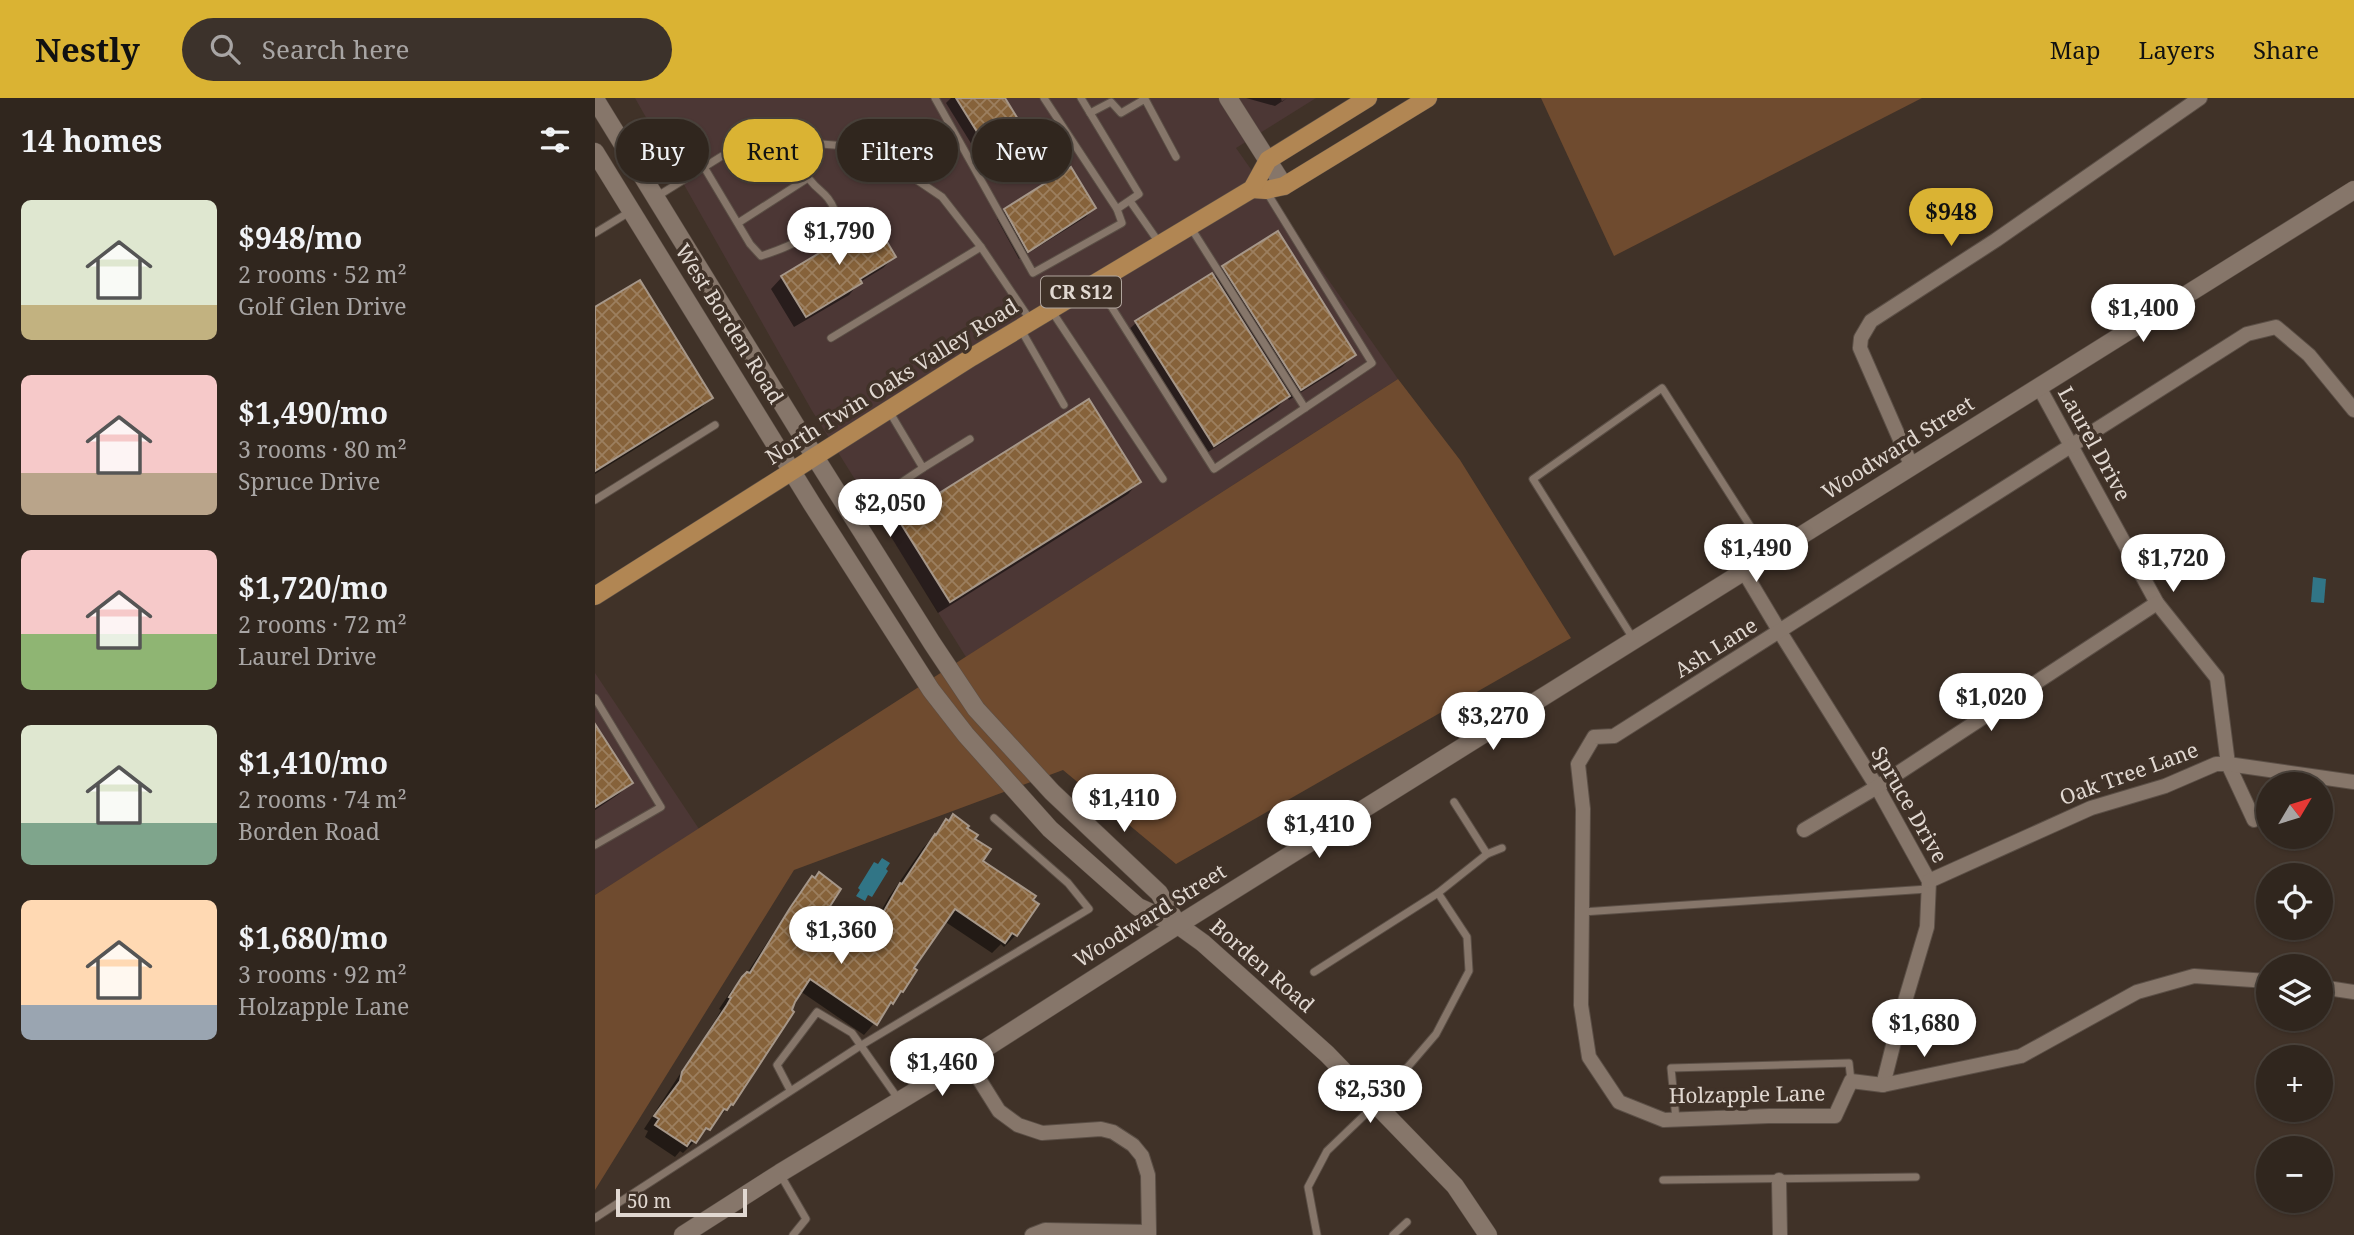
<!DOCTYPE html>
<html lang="en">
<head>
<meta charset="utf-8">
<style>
	:root { --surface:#30261e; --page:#3c322b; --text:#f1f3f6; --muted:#a8a5a4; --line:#4b433c; --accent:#dab333 }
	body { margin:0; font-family:"Noto Serif",serif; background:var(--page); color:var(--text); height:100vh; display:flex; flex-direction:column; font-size:26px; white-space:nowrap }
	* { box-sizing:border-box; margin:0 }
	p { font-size:23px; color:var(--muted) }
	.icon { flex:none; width:38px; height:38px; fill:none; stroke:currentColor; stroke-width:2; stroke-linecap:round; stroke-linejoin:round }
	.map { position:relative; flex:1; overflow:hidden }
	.panel { display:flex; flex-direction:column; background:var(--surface); width:595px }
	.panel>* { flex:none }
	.guide { position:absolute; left:21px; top:21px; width:665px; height:63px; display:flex; gap:14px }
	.needle { width:46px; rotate:52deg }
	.buttons { position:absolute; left:1661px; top:674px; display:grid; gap:14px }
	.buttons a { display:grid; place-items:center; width:77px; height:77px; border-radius:50%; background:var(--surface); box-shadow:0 2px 5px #0004,0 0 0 2px var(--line); font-size:35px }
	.scale { position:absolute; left:21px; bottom:18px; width:131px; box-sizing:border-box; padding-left:7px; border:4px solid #e1d8d1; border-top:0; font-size:19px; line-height:24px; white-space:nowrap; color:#e1d8d1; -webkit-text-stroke:5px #403228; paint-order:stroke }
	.price { position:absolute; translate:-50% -60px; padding:0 16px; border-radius:24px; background:#fff; color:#222; font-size:23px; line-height:46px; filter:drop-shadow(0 2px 4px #0008) }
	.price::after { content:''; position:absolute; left:50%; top:42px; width:21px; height:16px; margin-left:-10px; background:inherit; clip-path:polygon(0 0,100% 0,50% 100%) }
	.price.on { background:var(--accent); color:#111 }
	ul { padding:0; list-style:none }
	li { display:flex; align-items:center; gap:21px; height:175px; padding:0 21px }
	li span { display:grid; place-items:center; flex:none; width:196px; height:140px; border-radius:10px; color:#555 }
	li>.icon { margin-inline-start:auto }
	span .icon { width:84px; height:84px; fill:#fffc; stroke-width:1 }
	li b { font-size:30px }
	h2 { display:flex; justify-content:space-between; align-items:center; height:84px; padding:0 21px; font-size:30px }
	.pill { padding:0 24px; border-radius:32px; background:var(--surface); box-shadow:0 2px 5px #0004,0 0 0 2px var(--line); font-size:24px; line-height:63px }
	.pill.on { background:var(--accent); color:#111 }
	header { display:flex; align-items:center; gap:42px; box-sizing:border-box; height:98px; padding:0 35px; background:var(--accent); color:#111 }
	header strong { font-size:33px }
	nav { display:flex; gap:38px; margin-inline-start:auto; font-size:24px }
	.search { width:490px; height:63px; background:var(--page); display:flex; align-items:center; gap:18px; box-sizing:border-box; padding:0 24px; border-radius:38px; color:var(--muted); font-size:26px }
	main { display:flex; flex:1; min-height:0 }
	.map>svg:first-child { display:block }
	.commercial { fill:#4c3735 }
	.green { fill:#6f4b2f }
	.water { fill:#317586 }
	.shadow { fill:#0007 }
	.building { fill:url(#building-cross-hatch); stroke:#a69789; stroke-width:2 }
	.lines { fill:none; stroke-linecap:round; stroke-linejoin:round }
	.lane-casing { stroke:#5b4f46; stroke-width:9 }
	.street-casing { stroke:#5b4f46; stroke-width:16 }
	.secondary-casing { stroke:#5b4f46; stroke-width:19 }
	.primary-casing { stroke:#5b4f46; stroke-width:19 }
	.lane { stroke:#86766a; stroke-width:7 }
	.street { stroke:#86766a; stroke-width:14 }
	.secondary { stroke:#86766a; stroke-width:18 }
	.primary { stroke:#b18653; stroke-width:18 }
	.labels { text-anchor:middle; stroke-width:7; stroke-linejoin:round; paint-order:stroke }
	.shield { fill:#403228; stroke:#b1a69e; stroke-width:2 }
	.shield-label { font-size:19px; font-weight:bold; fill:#e1d8d1 }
	.street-label { font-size:21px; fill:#e1d8d1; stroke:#403228 }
</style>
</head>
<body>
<header>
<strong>Nestly</strong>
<div class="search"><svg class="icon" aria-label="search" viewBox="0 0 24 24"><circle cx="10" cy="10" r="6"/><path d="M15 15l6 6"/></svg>Search here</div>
<nav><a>Map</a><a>Layers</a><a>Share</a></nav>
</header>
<main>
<section class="panel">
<h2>14 homes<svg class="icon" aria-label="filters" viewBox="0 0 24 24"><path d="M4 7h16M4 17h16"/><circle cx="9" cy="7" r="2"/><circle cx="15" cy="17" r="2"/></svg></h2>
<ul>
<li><span style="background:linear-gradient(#dfe7d0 75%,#c2b280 0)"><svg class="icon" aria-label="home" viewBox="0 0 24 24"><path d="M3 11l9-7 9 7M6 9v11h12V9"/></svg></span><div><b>$948/mo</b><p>2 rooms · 52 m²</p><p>Golf Glen Drive</p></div></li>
<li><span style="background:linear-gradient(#f6c9c9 70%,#b9a48a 0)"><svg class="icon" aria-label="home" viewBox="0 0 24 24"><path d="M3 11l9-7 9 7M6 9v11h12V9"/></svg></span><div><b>$1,490/mo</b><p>3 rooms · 80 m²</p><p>Spruce Drive</p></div></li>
<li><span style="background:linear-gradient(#f6c9c9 60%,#8fb573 0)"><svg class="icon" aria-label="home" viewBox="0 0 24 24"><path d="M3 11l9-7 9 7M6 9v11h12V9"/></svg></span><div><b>$1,720/mo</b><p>2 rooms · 72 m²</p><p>Laurel Drive</p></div></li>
<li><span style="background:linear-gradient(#dfe7d0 70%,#7fa58c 0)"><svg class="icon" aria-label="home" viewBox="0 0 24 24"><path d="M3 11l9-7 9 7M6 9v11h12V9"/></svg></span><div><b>$1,410/mo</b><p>2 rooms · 74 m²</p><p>Borden Road</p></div></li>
<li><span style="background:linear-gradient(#ffd9b3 75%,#9aa5b1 0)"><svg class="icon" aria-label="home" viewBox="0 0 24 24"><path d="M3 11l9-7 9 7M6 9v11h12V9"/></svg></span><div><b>$1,680/mo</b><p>3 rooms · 92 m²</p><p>Holzapple Lane</p></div></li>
</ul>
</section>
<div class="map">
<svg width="1759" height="1137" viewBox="0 0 1759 1137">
	<defs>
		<pattern id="building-cross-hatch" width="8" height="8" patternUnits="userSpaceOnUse" patternTransform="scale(1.75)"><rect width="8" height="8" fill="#86623a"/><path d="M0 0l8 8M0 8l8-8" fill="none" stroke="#9c7f5f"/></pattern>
	</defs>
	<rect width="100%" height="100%" fill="#403228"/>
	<!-- commercial -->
	<g class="commercial">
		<path d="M40 0H721L641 50 803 281 371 559 216 311Z"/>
		<path d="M0 575 104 731 0 797Z"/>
	</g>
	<!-- green -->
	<g class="green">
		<path d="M946 0H1327L1019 158Z"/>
		<path d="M803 281 865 362 976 540 581 766 468 672 199 772 0 1092V797Z"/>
	</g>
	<!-- water -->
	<g class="water">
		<path d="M1718 479 1731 481 1729 505 1716 504Z"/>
		<path d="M287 760 295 765 291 771 293 773 277 799 273 797 270 803 261 798 265 792 263 790 279 764 283 766Z"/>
	</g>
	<!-- shadow -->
	<g class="shadow">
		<path d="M356 0H408L442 55 433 64 400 84 351 5Z"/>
		<path d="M651 0H686L687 4 692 0 680 8Z"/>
		<path d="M499 110 491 119 424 161 402 121 410 112Z"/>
		<path d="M239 141 299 159 288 170 265 184 254 197 199 229 176 191 187 179 228 154Z"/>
		<path d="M628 169 759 257 747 269 694 302 692 299 682 310 607 358 530 235 542 224 618 180Z"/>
		<path d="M0 211 116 300 105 311 0 376Z"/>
		<path d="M544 384 533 396 343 515 293 434 304 422Z"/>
		<path d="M0 630 35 685 24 696 0 712Z"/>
		<path d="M358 719 378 741 385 763 421 837 409 849 406 846 397 855 349 823 316 871 307 893 269 937 205 893 137 1006 88 1055 85 1053 80 1059 50 1039 53 1033 49 1031 121 921 126 912 124 911 136 893 149 880 206 792 218 781 228 816 269 843 294 799 328 750Z"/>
	</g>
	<!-- building -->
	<g class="building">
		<path d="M361 0H410L444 55 409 77Z"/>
		<path d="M476 69 501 110 433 154 409 111Z"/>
		<path d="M276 117 301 159 265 181 267 185 211 219 186 178 241 145 238 140Z"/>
		<path d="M683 133 761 257 706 292 627 168Z"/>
		<path d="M617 175 695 298 619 348 540 223Z"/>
		<path d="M45 182 118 300 0 373V209Z"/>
		<path d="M494 301 546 384 355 504 303 421Z"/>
		<path d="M0 626 38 685 0 709Z"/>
		<path d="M358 716 374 728 372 730 383 737 380 741 396 751 388 763 441 798 438 802 444 806 422 838 417 835 410 845 360 811 319 870 322 872 308 894 306 893 298 906 296 904 282 927 215 881 200 904 197 912 199 914 138 1007 136 1006 132 1012 129 1011 115 1032 111 1030 101 1045 96 1042 92 1048 60 1027 64 1021 59 1018 85 983 87 974 132 907 136 900 134 899 147 879 152 874 155 875 195 810 217 778 220 780 224 774 246 791 230 816 272 843 305 785 307 786 340 736 341 737 351 721 354 723Z"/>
	</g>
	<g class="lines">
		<!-- lane casing -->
		<g class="lane-casing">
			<g id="lane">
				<path d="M340 0 438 175 527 125 522 111"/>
				<path d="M449 0 522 111 544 96 486 0"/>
				<path d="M495 15 516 4 526 15 550 1 581 59"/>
				<path d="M109 69 155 146 166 158C191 150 225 136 240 113 233 95 225 95 215 82 206 72 204 56 202 44"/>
				<path d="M61 99 127 58 189 43 251 48 316 78 347 99 386 149"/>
				<path d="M535 103 565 146"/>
				<path d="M143 125 213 80"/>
				<path d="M596 130 710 310"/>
				<path d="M0 135 36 113"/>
				<path d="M502 186 619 371 777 265 671 93"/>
				<path d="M456 212 568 381"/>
				<path d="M425 230 469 307"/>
				<path d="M236 240 386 149 436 223"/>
				<path d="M294 313 328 370 375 341"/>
				<path d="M0 402 120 327"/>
				<path d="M280 402 328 370"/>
				<path d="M1039 542 938 381 1067 290 1173 456"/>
				<path d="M0 600 66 709 0 747"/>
				<path d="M859 704 892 756"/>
				<path d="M987 814 1333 791"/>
				<path d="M719 874 843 795"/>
				<path d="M195 992 182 967 222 914 257 935 304 1002"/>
				<path d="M1081 1021 1076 970 1254 965 1256 983"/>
				<path d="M185 1076 211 1121 198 1137"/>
				<path d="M1068 1082 1321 1079"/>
				<path d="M0 1120 265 948 494 811 473 785 399 720"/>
				<path d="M722 1137 713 1089 732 1053 781 1006 841 936 874 873 872 839 843 795 892 756 907 750"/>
				<path d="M798 1137 812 1124"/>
			</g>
		</g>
		<!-- street casing -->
		<g class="street-casing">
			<g id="street">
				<path d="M1444 289 1562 505 1622 580 1633 666 1659 722"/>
				<path d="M1317 369 1265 250 1266 240 1276 223 1401 142 1605 0"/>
				<path d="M1148 472 1185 534 1282 689 1334 783 1332 829 1305 920 1288 987"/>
				<path d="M1209 732 1282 689 1562 505"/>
				<path d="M1334 783 1496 710 1570 688 1621 666H1633L1759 684"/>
				<path d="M1673 883 1599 878 1542 894 1426 958 1288 987 1256 983 1240 1018H1174L1069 1022 1024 1004 994 959 986 907 988 711 983 666 999 639 1019 638 1652 236 1681 229 1714 257 1759 312"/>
				<path d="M1726 889 1759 894"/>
				<path d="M372 962 404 1013 423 1027 447 1035 506 1031 518 1034 538 1047 547 1058 553 1077 554 1134"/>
				<path d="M1184 1082 1185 1137"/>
				<path d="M437 1137 450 1132 554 1134V1137"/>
			</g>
		</g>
		<!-- secondary casing -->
		<g class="secondary-casing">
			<g id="secondary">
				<path d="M633 0 689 88"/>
				<path d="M0 1 220 359 337 545 381 611 457 694 564 795 583 827 608 845 732 956 860 1088 893 1137"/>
				<path d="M0 54 217 406 336 592 371 637 455 731 543 809 583 827"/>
				<path d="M88 1137 185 1075 372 962 583 827 1759 92"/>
			</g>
		</g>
		<!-- primary casing -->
		<g class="primary-casing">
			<g id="primary">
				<path d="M657 91 671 92 689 88 833 0"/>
				<path d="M0 498 377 259 657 91 673 62 773 0"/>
			</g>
		</g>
		<!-- lane -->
		<use href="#lane" class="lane"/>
		<!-- street -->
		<use href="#street" class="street"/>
		<!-- secondary -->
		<use href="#secondary" class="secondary"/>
		<!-- primary -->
		<use href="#primary" class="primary"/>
	</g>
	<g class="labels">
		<!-- shield labels -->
		<rect class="shield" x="446" y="178.5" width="80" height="31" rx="5"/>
		<g class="shield-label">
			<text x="486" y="201">CR S12</text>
		</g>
		<!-- street labels -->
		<g class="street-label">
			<text transform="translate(134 226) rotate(58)" y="7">West Borden Road</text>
			<text transform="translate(297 284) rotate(-32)" y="7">North Twin Oaks Valley Road</text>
			<text transform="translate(1499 346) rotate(61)" y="7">Laurel Drive</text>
			<text transform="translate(1303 350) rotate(-32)" y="7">Woodward Street</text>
			<text transform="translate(1121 550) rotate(-32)" y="7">Ash Lane</text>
			<text transform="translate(1534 676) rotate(-20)" y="7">Oak Tree Lane</text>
			<text transform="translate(1314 707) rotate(60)" y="7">Spruce Drive</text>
			<text transform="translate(555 818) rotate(-32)" y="7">Woodward Street</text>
			<text transform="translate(667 868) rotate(41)" y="7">Borden Road</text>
			<text transform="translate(1152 997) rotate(-1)" y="7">Holzapple Lane</text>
		</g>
	</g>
</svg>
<div class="buttons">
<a><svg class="needle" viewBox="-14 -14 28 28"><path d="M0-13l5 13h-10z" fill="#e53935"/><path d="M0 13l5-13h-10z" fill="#a8a5a4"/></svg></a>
<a><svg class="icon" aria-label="locate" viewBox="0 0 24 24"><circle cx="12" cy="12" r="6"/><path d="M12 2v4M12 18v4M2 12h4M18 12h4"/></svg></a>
<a><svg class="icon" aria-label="layers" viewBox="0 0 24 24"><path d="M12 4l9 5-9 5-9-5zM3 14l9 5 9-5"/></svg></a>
<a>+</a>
<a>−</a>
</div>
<div class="scale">50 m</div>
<b class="price on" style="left:1356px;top:150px">$948</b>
<b class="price" style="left:244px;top:169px">$1,790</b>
<b class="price" style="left:1548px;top:246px">$1,400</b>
<b class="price" style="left:295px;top:441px">$2,050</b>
<b class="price" style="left:1161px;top:486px">$1,490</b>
<b class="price" style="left:1578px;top:496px">$1,720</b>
<b class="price" style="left:1396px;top:635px">$1,020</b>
<b class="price" style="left:898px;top:654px">$3,270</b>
<b class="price" style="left:529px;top:736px">$1,410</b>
<b class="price" style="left:724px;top:762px">$1,410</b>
<b class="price" style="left:246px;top:868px">$1,360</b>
<b class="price" style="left:1329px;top:961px">$1,680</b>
<b class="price" style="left:347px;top:1000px">$1,460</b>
<b class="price" style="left:775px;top:1027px">$2,530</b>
<div class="guide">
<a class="pill">Buy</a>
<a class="pill on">Rent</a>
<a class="pill">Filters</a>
<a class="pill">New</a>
</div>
</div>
</main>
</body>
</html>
